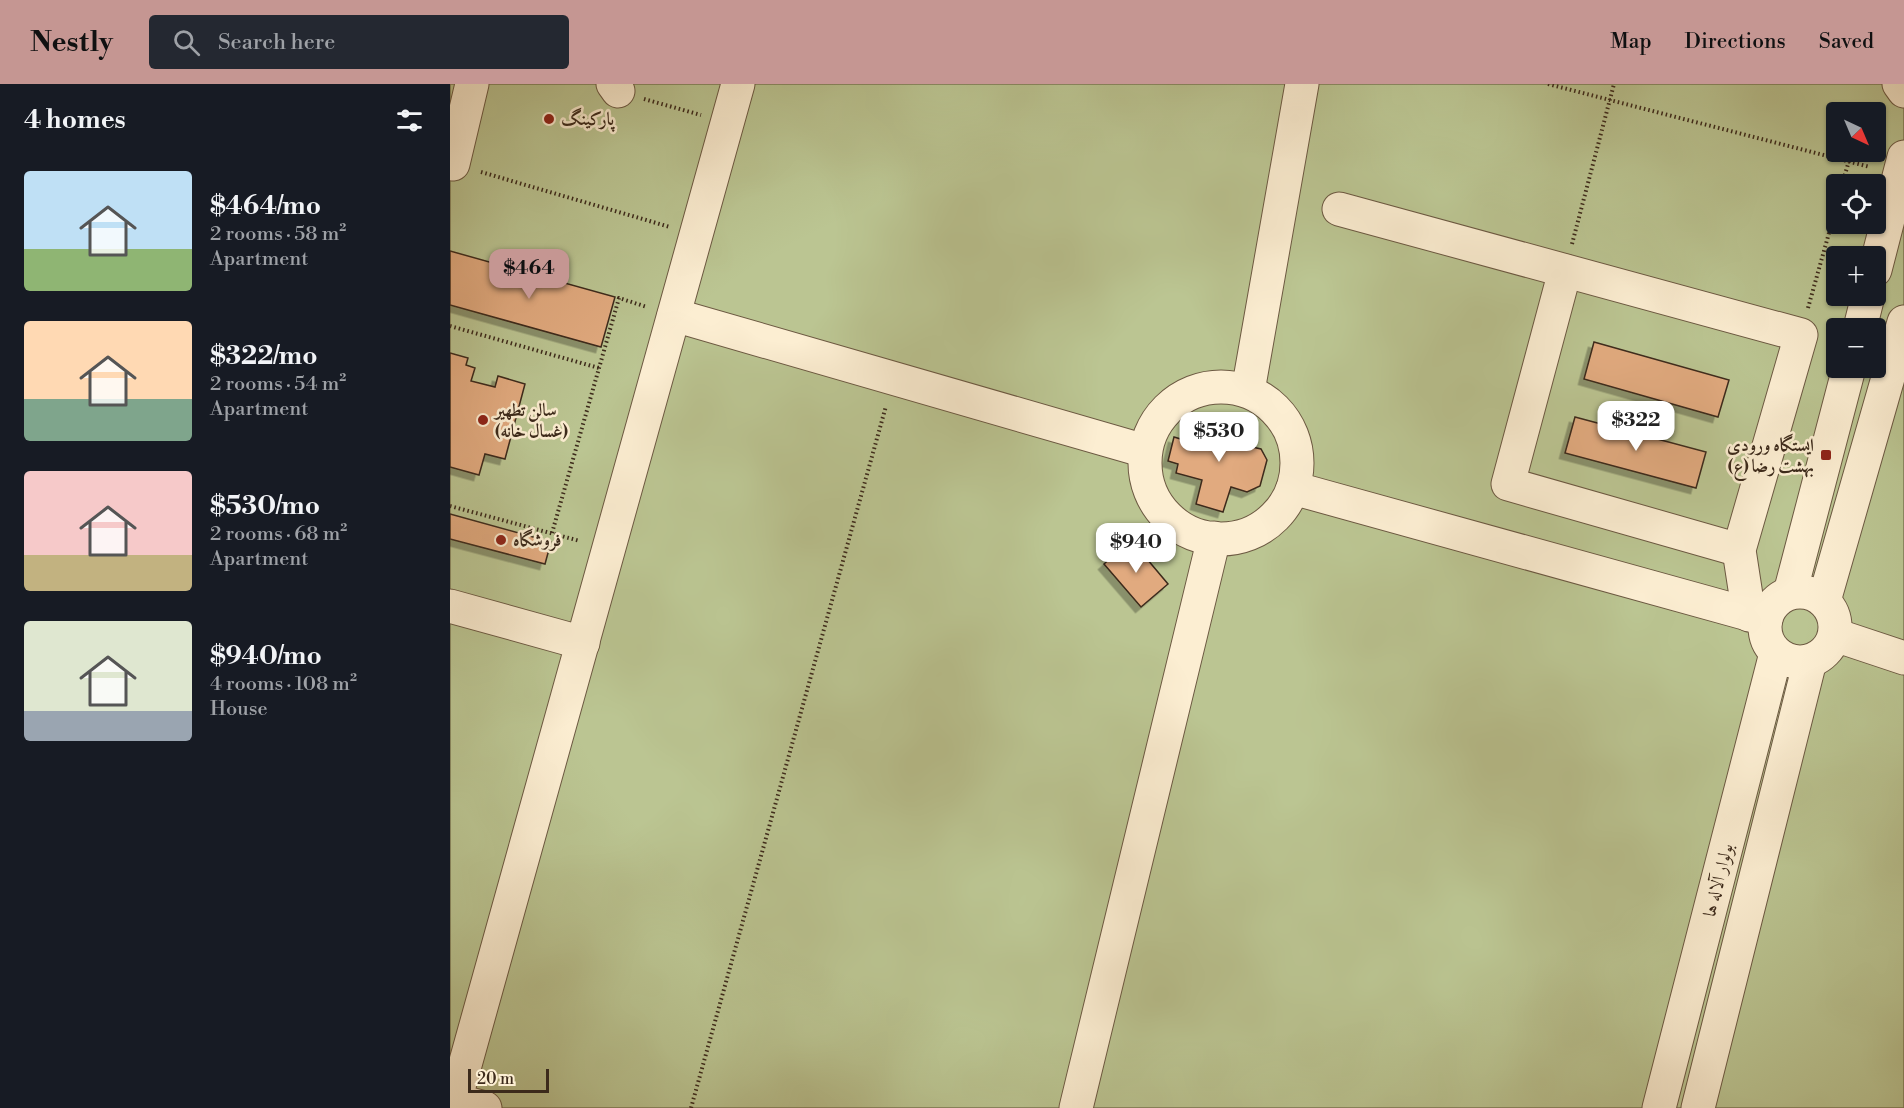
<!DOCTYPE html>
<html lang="en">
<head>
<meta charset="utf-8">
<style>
	:root { --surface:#171b24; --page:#242831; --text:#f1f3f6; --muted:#9ea1a6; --accent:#c59692 }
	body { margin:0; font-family:"Libre Bodoni",Amiri,serif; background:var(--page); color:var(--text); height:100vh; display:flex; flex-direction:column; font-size:22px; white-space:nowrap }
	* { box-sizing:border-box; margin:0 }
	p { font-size:20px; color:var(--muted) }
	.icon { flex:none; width:33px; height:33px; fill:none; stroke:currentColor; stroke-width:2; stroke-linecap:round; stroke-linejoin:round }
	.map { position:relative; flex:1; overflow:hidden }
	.drawer { display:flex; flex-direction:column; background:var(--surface); width:450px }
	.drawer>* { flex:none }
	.needle { width:39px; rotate:136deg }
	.tools { position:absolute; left:1376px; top:18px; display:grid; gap:12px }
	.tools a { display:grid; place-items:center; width:60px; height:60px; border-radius:6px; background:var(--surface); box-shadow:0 2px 4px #0004; font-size:30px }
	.scale { position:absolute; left:18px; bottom:15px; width:81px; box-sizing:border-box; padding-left:6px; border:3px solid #3c2a1b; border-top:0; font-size:16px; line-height:21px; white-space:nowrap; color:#3c2a1b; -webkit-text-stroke:4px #fceed2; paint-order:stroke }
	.price { position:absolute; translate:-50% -51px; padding:0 14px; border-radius:12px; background:#fff; color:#222; font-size:20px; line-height:39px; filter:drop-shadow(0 2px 3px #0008) }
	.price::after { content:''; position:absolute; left:50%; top:36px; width:18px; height:14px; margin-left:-9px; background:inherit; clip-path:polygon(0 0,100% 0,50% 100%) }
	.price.selected { background:var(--accent); color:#111 }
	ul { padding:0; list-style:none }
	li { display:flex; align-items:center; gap:18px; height:150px; padding:0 24px }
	li span { display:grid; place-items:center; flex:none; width:168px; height:120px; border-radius:6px; color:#555 }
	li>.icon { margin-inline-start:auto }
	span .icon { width:72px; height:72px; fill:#fffc; stroke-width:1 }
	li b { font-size:26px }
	h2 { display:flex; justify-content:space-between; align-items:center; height:72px; padding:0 24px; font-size:26px }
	header { display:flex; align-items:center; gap:36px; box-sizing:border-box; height:84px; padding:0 30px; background:var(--accent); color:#111 }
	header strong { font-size:28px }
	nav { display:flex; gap:33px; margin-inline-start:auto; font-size:21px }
	.search { width:420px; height:54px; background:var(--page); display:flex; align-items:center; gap:15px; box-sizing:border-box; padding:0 21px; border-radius:6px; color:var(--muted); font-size:22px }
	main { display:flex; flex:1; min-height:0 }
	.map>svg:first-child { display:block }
	.green { fill:#bbc592; stroke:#7c7856; stroke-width:1.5; fill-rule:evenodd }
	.building { fill:#e1aa7f; stroke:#3c2a1b; stroke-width:1.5; filter:url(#shadow) }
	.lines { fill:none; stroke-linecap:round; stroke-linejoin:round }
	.minor-casing { stroke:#6c5942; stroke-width:35 }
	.path { stroke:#3c2a1b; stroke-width:4; stroke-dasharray:1.5 3; stroke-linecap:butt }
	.minor { stroke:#fceed2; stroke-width:33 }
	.poi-dot { fill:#8f2418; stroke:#fceed2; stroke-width:2 }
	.labels { text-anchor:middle; stroke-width:5; stroke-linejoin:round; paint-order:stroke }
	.poi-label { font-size:18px; font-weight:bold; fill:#3c2a1b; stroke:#fceed2; text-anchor:start }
	.street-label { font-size:18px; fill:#3c2a1b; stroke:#fceed2 }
</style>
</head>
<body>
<header>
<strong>Nestly</strong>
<div class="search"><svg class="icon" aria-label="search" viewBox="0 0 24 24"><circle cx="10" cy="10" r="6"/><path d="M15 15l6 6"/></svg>Search here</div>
<nav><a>Map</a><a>Directions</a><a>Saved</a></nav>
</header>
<main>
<section class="drawer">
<h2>4 homes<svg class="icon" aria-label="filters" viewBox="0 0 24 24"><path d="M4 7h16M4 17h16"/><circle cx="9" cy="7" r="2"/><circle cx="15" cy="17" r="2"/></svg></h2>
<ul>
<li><span style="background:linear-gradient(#bfe0f5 65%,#8fb573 0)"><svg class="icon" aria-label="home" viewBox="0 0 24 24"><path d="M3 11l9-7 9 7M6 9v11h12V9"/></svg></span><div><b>$464/mo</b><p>2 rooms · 58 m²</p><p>Apartment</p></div></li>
<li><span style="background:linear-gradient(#ffd9b3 65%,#7fa58c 0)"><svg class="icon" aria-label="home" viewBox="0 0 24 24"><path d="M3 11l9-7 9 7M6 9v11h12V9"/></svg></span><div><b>$322/mo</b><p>2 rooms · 54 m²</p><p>Apartment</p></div></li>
<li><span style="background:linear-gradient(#f6c9c9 70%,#c2b280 0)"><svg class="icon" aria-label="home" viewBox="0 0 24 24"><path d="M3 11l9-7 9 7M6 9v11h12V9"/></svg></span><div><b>$530/mo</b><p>2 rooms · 68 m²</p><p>Apartment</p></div></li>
<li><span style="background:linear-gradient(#dfe7d0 75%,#9aa5b1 0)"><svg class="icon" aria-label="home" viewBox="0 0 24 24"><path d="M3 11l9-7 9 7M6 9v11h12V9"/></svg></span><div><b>$940/mo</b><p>4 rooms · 108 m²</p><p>House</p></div></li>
</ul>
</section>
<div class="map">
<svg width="1454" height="1024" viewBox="0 0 1454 1024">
	<defs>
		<filter id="shadow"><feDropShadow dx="-5.5" dy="5.5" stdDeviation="0" flood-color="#0004"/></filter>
	</defs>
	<rect width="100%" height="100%" fill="#fbe5b9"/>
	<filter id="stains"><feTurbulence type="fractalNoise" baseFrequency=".00333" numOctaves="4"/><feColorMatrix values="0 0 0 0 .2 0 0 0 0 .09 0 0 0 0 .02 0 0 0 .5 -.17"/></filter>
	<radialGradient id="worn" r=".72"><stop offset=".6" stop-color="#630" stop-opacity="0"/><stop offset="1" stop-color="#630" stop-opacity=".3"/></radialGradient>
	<!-- green -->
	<path class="green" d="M0 0H1454V1024H0ZM1386 28H1425V68H1386ZM1386 100H1425V140H1386ZM1386 172H1425V212H1386ZM1386 244H1425V284H1386Z"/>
	<!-- building -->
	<g class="building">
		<path d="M0 167 165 213 151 263 0 221Z"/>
		<path d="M1144 258 1279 296 1268 333 1134 295Z"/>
		<path d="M0 269 18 274 16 281 25 284 21 297 45 303 48 292 75 300 55 375 35 370 29 391 0 383Z"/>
		<path d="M769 333 797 341 793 361 811 365 817 376 810 402 797 408 781 403 773 428 746 420 752 396 726 389 728 380 718 377 724 353 734 356 737 347 764 354Z"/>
		<path d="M1125 333 1256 368 1246 404 1115 369Z"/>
		<path d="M0 430 101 458 95 480 0 455Z"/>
		<path d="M681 456 718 500 691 523 654 480Z"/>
	</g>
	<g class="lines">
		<!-- minor casing -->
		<g class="minor-casing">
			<g id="minor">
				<path d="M163 0 168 7"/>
				<path d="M1449 0 1454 7"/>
				<path d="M3 80 22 0"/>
				<path d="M889 125 1351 251 1289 466 1299 531"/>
				<path d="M1425 186 1454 73"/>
				<path d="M1115 187 1058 400 1289 466"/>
				<path d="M224 231 695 367"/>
				<path d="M1410 244 1418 212"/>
				<circle cx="771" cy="379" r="76"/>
				<path d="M798 307 852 0"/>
				<path d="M843 404 1316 535"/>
				<circle cx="1350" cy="543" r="35"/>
				<path d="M1340 509 1399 284"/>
				<path d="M1374 517 1454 238"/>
				<path d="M0 522 133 559"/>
				<path d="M1385 551 1454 574"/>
				<path d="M0 1015 35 1024"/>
				<path d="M3 1024 288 0"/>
				<path d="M626 1024 764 454"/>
				<path d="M1209 1024 1326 569"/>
				<path d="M1248 1024 1360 577"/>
			</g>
		</g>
		<!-- path -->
		<g class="path">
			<path d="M1098 0 1420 83"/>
			<path d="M194 15 251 31"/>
			<path d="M31 88 220 143"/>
			<path d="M1392 100 1399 77"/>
			<path d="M1122 160 1164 0"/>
			<path d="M1358 224 1386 124"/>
			<path d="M0 242 149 284"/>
			<path d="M0 422 130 457"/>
			<path d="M102 449 169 214 197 223"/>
			<path d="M241 1024 436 322"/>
		</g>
		<!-- minor -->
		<use href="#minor" class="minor"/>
	</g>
	<!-- markers -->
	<g class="poi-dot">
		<circle cx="99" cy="35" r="6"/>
		<circle cx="33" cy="336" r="6"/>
		<rect x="1370" y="365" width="12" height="12" rx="3"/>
		<circle cx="51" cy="456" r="6"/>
	</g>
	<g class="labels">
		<!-- poi labels -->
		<g class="poi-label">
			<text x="111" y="41">پارکینگ</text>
			<text x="45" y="332">سالن تطهیر<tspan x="45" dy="21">(غسال خانه)</tspan></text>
			<text x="1364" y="367" text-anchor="end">ایستگاه ورودی<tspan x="1364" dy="21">بهشت رضا (ع)</tspan></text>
			<text x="63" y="462">فروشگاه</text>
		</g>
		<!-- street labels -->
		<g class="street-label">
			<text transform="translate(1268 796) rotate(-76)" y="6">بولوار آلاله ها</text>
		</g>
	</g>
	<rect width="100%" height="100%" filter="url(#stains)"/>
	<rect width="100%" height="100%" fill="url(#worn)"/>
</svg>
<div class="tools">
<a><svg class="needle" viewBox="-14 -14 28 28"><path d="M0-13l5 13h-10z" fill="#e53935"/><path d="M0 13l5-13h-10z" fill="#9ea1a6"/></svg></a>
<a><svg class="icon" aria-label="locate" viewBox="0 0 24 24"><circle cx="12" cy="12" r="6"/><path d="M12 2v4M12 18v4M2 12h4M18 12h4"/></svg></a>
<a>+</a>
<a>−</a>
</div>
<div class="scale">20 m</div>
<b class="price selected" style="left:79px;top:216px">$464</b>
<b class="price" style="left:1186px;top:368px">$322</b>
<b class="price" style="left:769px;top:379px">$530</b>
<b class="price" style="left:686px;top:490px">$940</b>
</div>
</main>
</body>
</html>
